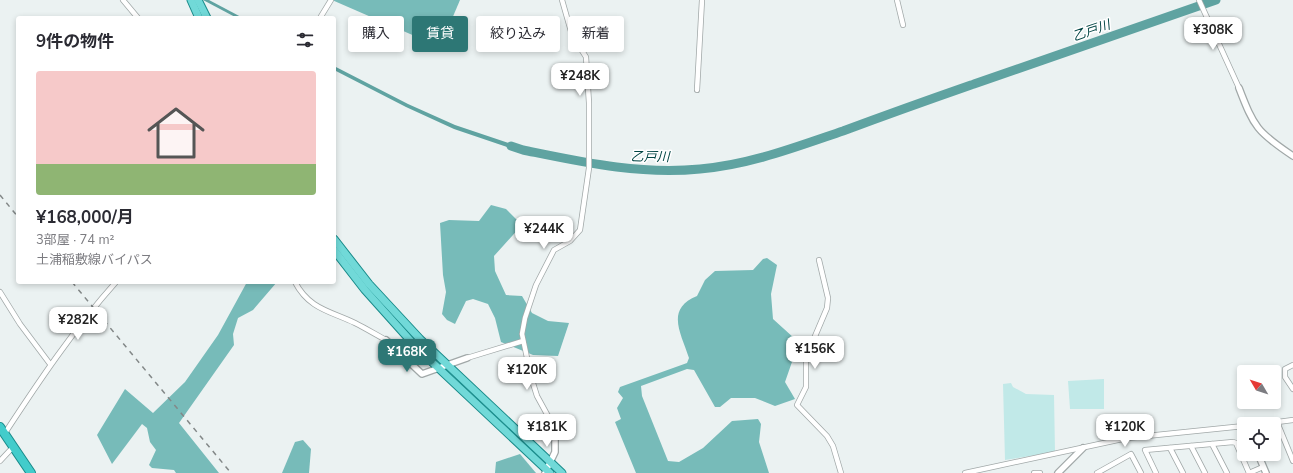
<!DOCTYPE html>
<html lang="ja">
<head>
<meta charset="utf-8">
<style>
	:root { --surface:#fff; --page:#f7f7f7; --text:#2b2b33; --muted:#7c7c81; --accent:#2d7775 }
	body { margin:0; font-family:"Nunito Sans","Noto Sans JP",sans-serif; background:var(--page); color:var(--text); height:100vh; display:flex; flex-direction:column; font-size:15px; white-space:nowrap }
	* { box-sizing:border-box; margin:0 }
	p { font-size:13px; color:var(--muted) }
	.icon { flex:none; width:22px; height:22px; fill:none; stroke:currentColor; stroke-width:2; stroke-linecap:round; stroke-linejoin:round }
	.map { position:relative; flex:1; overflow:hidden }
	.details { position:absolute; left:16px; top:16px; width:320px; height:268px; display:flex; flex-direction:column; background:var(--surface); border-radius:4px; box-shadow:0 2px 6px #0003 }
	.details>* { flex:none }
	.hud { position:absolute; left:348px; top:16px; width:380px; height:36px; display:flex; gap:8px }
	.needle { width:26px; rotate:309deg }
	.controls { position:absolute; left:1237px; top:365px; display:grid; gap:8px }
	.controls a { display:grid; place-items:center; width:44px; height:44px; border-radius:4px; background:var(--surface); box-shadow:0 2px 6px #0003; font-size:20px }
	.price { position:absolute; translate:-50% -34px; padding:0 9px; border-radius:8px; background:#fff; color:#222; font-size:13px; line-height:26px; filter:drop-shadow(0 1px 2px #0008) }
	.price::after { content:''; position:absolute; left:50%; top:24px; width:12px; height:9px; margin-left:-6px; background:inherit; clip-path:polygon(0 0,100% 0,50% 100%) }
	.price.selected { background:var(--accent); color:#fff }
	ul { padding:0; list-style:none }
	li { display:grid; align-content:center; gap:8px; height:212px; padding:0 20px }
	li span { display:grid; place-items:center; height:124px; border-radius:4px; color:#555 }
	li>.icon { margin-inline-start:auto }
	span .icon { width:72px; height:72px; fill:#fffc; stroke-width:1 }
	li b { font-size:17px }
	h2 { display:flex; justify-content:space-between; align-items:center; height:48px; padding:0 20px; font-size:17px }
	.tag { padding:0 14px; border-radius:4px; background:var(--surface); box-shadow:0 2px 6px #0003; font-size:14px; line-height:36px }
	.tag.selected { background:var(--accent); color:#fff }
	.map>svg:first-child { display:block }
	.green { fill:#c1e9e8 }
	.forest { fill:#77bbb9 }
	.water { fill:#5fa3a1 }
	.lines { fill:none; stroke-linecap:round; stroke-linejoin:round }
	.river { stroke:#5fa3a1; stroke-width:9 }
	.minor-casing { stroke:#a1a8a8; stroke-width:6 }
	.tertiary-casing { stroke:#a1a8a8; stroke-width:8 }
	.primary-casing { stroke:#198b8a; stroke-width:9 }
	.trunk-casing { stroke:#198b8a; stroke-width:10 }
	.minor { stroke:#fff; stroke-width:4.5 }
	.tertiary { stroke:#fff; stroke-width:5.5 }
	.primary { stroke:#71d9d8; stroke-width:7 }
	.trunk { stroke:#42cccb; stroke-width:8 }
	.rail { stroke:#838888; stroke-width:1.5; stroke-dasharray:5 5; stroke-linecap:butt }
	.labels { text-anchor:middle; stroke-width:3; stroke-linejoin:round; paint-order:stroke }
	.water-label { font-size:13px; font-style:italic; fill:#024544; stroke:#fff }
</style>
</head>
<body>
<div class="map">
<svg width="1293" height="473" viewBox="0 0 1293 473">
	<rect width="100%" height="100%" fill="#ebf2f2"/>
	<!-- green -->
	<g class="green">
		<path d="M1104 379V409H1070L1068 381Z"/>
		<path d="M1011 383 1013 387 1026 394 1054 395 1055 452 1005 460 1003 384Z"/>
	</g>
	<!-- forest -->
	<g class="forest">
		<path d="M332 0H460L440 47Z"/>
		<path d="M491 205 506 209 522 225 494 256 495 271 506 295 522 296 532 313 548 321 569 323 558 356 533 355 501 342 495 318 488 304 473 299 466 301 455 324 447 320 442 314 446 292 443 275 440 223 449 220 479 221Z"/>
		<path d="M767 258 777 265 771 294 773 319 794 338 800 339 785 382 795 399 775 406 755 398H731L720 407H715L694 370 687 369 641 386 642 396 668 461 679 462 703 448 732 421 758 419 761 424 759 442 769 473H636L615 422 621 419 617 408 623 398 618 392 620 387 687 363 689 358C681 333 665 309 697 296L705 280 715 271 753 270 763 259Z"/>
		<path d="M247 282H277L253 310 238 318 233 334 234 345 179 423 219 473H176L174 470 152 468 149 465 156 450 150 442 147 428 142 424 112 464 97 435 125 389 153 413 185 382 218 335Z"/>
		<path d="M303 440 311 449 309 473H282L295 442Z"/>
		<path d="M520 454 536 473H495L496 462Z"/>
	</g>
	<!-- water -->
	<g class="water">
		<path d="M203 0H209L243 18H237Z"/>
		<path d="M334 66 408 104 455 125 523 148 522 152 454 129 406 107 334 70Z"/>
	</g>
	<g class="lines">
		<!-- river -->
		<g class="river">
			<path d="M974 84 1216 0"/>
			<path d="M511 146 523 150C582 162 639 175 700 169 749 165 796 147 843 131 886 115 928 100 971 85"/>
		</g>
		<!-- minor casing -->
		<g class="minor-casing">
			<g id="minor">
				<path d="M123 0 138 18"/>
				<path d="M897 0 903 25"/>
				<path d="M1199 0 1239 88"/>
				<path d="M320 18 331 0"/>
				<path d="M697 90 702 0"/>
				<path d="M819 260 828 298 827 308 810 348 806 361V387L797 405 827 436 833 446 841 473"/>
				<path d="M295 282C309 309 330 311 355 323 365 328 375 334 386 340"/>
				<path d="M0 292 20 324 50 364"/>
				<path d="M467 358 523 341"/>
				<path d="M1293 365 1285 369V377L1293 389"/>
				<path d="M1277 422 1293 461"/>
				<path d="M1262 424 1293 420"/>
				<path d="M5 433C39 381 74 329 116 282"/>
				<path d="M555 435 554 427 537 396 531 377 522 334 525 318 536 285 554 250 570 241 580 230 589 168V103L586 57 572 35 562 0"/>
				<path d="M1212 444 1227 473"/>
				<path d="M1191 446 1205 473"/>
				<path d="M1170 448 1183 473"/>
				<path d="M0 461 14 446"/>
				<path d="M965 473 1127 438 1244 426"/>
				<path d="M1034 473H1040"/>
				<path d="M1097 473 1131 454 1141 473"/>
				<path d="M1156 473 1145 450 1233 442 1236 443 1249 473"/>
				<path d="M1249 473 1263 467"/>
			</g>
		</g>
		<!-- tertiary casing -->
		<g class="tertiary-casing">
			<g id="tertiary">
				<path d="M1239 88C1254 127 1257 132 1293 156"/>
				<path d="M386 340 422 374 467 358"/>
				<path d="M1258 454 1266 473"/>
				<path d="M545 473 555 452V435"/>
				<path d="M1058 473 1083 448"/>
			</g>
		</g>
		<!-- primary casing -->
		<g class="primary-casing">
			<g id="primary">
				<path d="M191 0 199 18"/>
				<path d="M198 0 207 18"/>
				<path d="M334 239 369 284 420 339 562 473"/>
				<path d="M334 250 365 290 417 348 550 473"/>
			</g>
		</g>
		<!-- trunk casing -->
		<g class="trunk-casing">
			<path id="trunk" d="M0 427 31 473"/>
		</g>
		<!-- minor -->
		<use href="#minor" class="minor"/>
		<!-- tertiary -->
		<use href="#tertiary" class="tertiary"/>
		<!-- primary -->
		<use href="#primary" class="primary"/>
		<!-- trunk -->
		<use href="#trunk" class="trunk"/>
		<!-- rail -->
		<g class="rail">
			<path d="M0 195 18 217"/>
			<path d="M72 282 231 473"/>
		</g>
	</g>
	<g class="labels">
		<!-- water labels -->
		<g class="water-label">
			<text transform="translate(1091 30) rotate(-19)" y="5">乙戸川</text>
			<text transform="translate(650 156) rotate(1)" y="5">乙戸川</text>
		</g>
	</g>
</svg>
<div class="controls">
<a><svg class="needle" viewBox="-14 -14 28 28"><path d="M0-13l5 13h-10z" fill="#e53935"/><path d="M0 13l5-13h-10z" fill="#7c7c81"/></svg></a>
<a><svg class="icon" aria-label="locate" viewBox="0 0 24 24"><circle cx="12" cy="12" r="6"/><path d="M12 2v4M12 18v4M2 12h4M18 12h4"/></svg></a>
</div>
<b class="price" style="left:1213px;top:51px">¥308K</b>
<b class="price" style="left:580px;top:97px">¥248K</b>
<b class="price" style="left:544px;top:250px">¥244K</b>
<b class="price" style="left:78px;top:341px">¥282K</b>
<b class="price" style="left:815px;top:370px">¥156K</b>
<b class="price selected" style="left:407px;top:373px">¥168K</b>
<b class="price" style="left:527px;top:391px">¥120K</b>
<b class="price" style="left:547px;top:448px">¥181K</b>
<b class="price" style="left:1125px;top:448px">¥120K</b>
<div class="hud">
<a class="tag">購入</a>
<a class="tag selected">賃貸</a>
<a class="tag">絞り込み</a>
<a class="tag">新着</a>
</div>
<section class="details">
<h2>9件の物件<svg class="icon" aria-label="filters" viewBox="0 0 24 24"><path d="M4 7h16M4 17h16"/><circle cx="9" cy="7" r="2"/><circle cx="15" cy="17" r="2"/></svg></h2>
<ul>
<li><span style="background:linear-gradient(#f6c9c9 75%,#8fb573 0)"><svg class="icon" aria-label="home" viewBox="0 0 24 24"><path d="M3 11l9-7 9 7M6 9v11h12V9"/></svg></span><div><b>¥168,000/月</b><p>3部屋 · 74 m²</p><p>土浦稲敷線バイパス</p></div></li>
</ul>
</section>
</div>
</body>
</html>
